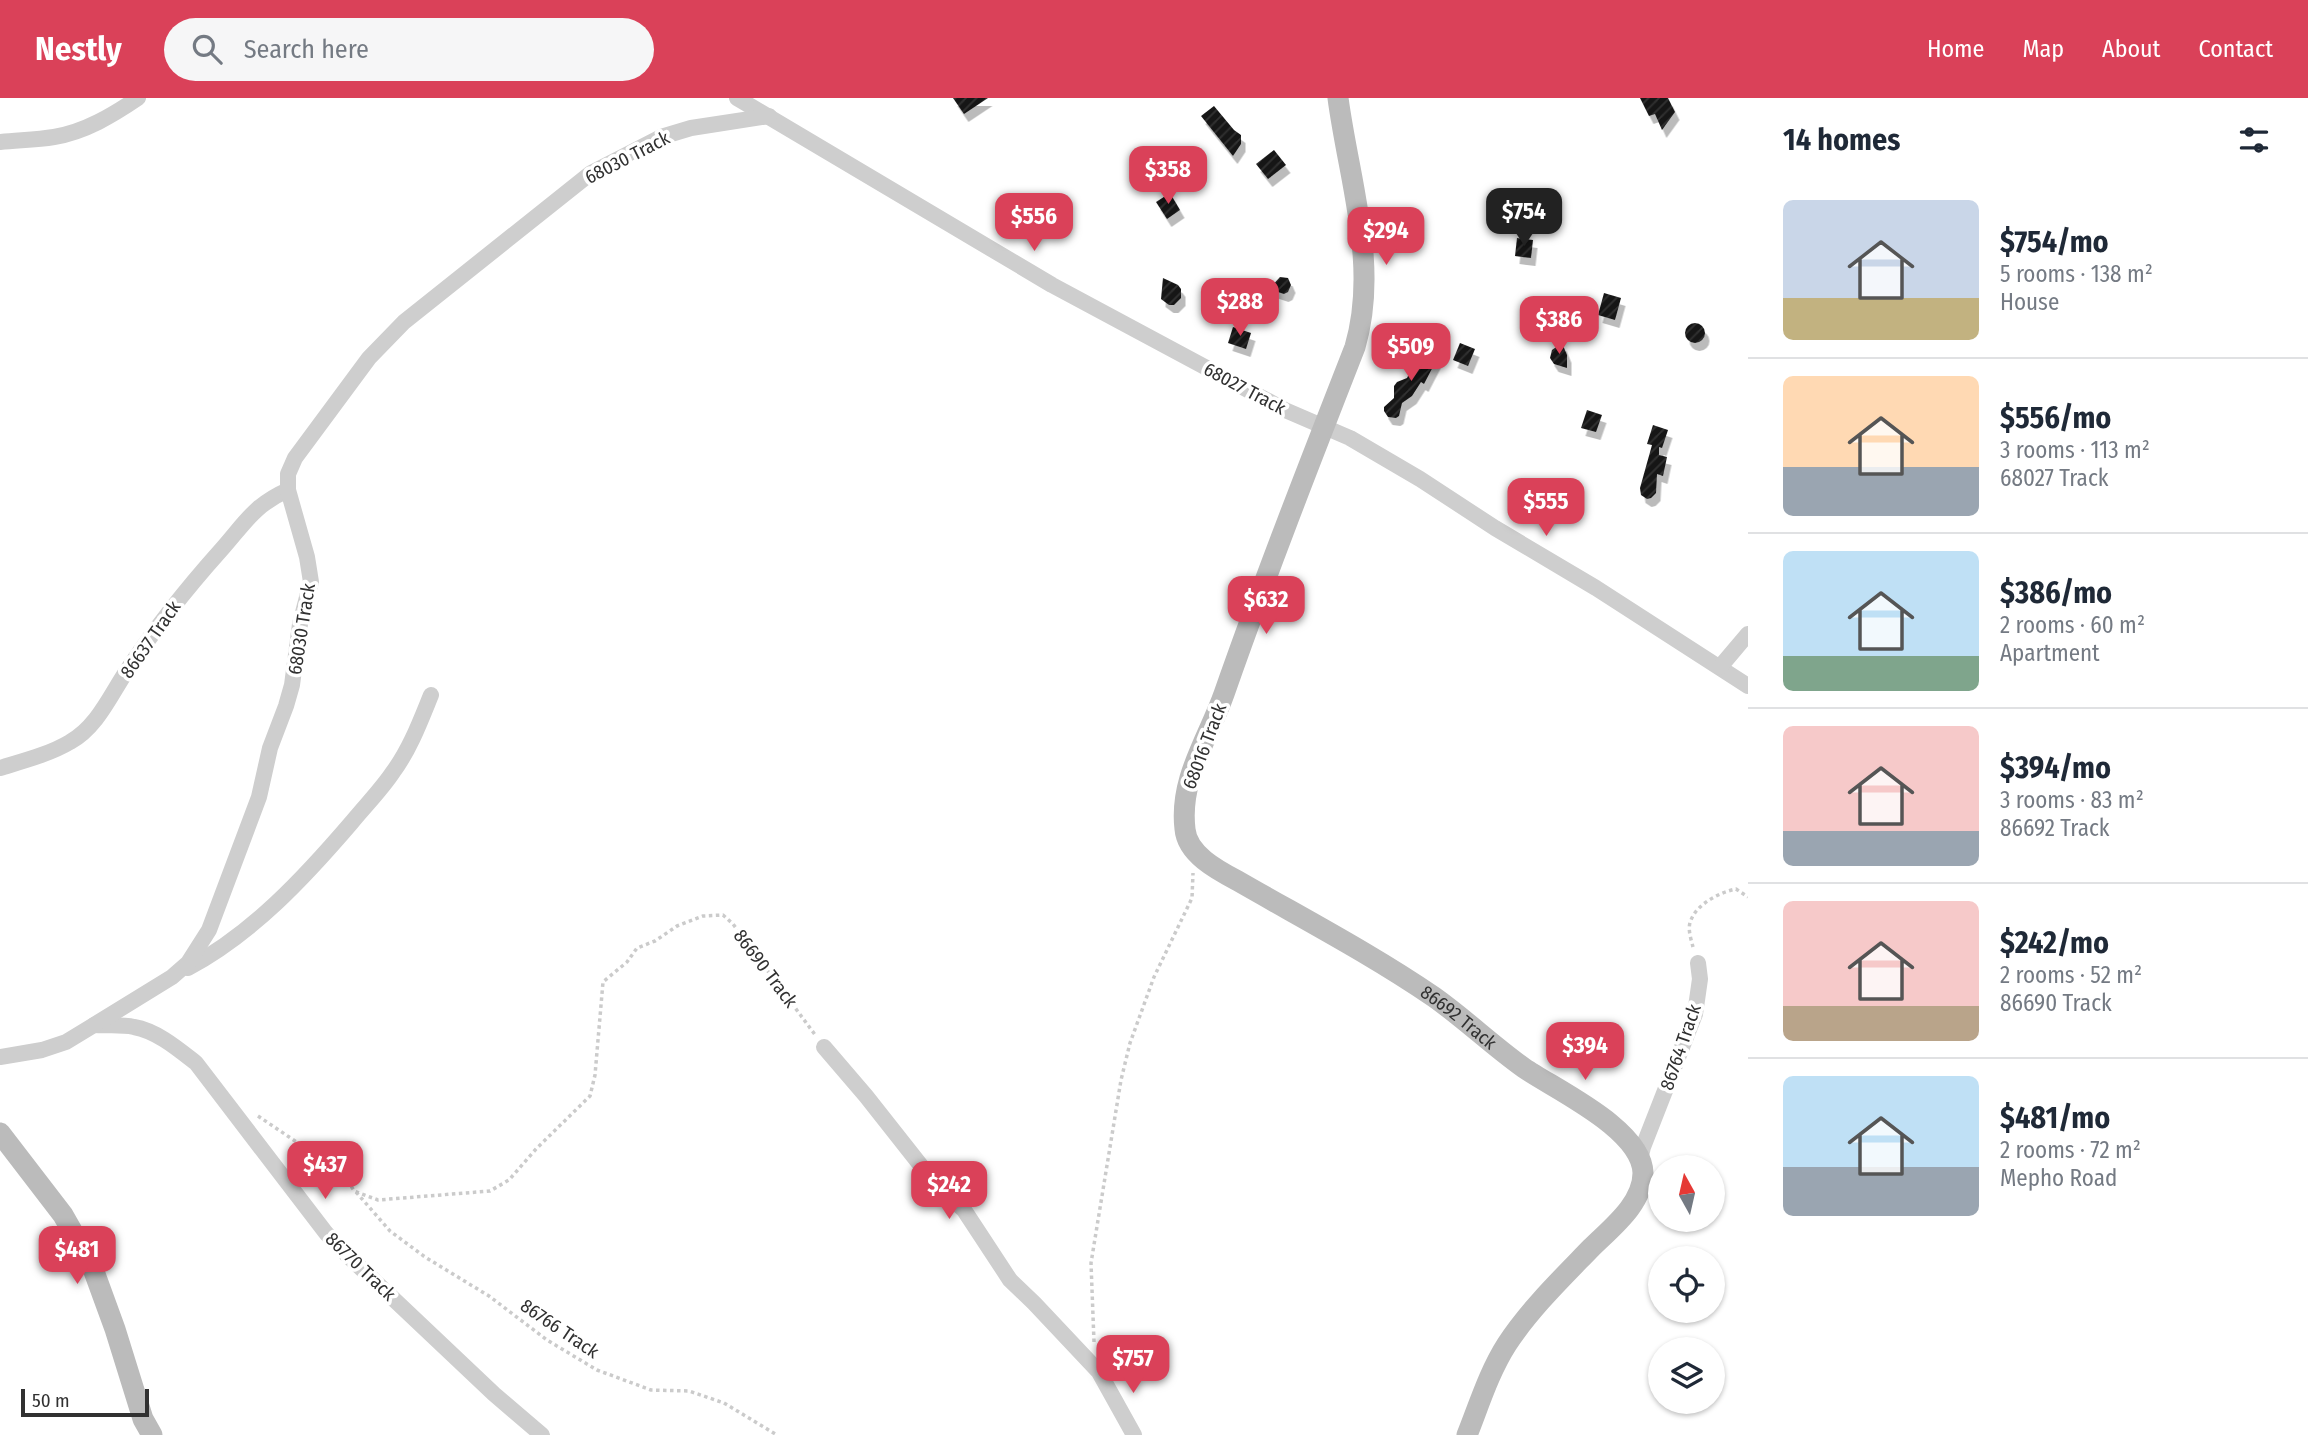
<!DOCTYPE html>
<html lang="en">
<head>
<meta charset="utf-8">
<style>
	:root { --surface:#fff; --page:#f6f6f7; --text:#1f2937; --muted:#747a83; --line:#e0e1e3; --accent:#da4159 }
	body { margin:0; font-family:"Fira Sans Condensed",sans-serif; background:var(--page); color:var(--text); height:100vh; display:flex; flex-direction:column; font-size:26px; white-space:nowrap }
	* { box-sizing:border-box; margin:0 }
	p { font-size:23px; color:var(--muted) }
	.icon { flex:none; width:38px; height:38px; fill:none; stroke:currentColor; stroke-width:2; stroke-linecap:round; stroke-linejoin:round }
	.map { position:relative; flex:1; overflow:hidden }
	.panel { display:flex; flex-direction:column; background:var(--surface); width:560px }
	.panel>* { flex:none }
	.needle { width:46px; rotate:352deg }
	.fabs { position:absolute; left:1648px; top:1057px; display:grid; gap:14px }
	.fabs a { display:grid; place-items:center; width:77px; height:77px; border-radius:50%; background:var(--surface); box-shadow:0 2px 5px #0004; font-size:35px }
	.scale { position:absolute; left:21px; bottom:18px; width:128px; box-sizing:border-box; padding-left:7px; border:4px solid #313131; border-top:0; font-size:19px; line-height:24px; white-space:nowrap; color:#313131; -webkit-text-stroke:5px #fff; paint-order:stroke }
	.price { position:absolute; translate:-50% -60px; padding:0 16px; border-radius:14px; background:var(--accent); color:#fff; font-size:23px; line-height:46px; filter:drop-shadow(0 2px 4px #0008) }
	.price::after { content:''; position:absolute; left:50%; top:42px; width:21px; height:16px; margin-left:-10px; background:inherit; clip-path:polygon(0 0,100% 0,50% 100%) }
	.price.active { background:#222; color:#fff }
	ul { padding:0; list-style:none }
	li { display:flex; align-items:center; gap:21px; height:175px; padding:0 35px }
	li+li { border-top:2px solid var(--line) }
	li span { display:grid; place-items:center; flex:none; width:196px; height:140px; border-radius:10px; color:#555 }
	li>.icon { margin-inline-start:auto }
	span .icon { width:84px; height:84px; fill:#fffc; stroke-width:1 }
	li b { font-size:30px }
	h2 { display:flex; justify-content:space-between; align-items:center; height:84px; padding:0 35px; font-size:30px }
	header { display:flex; align-items:center; gap:42px; box-sizing:border-box; height:98px; padding:0 35px; background:var(--accent); color:#fff }
	header strong { font-size:33px }
	nav { display:flex; gap:38px; margin-inline-start:auto; font-size:24px }
	.search { width:490px; height:63px; background:var(--page); display:flex; align-items:center; gap:18px; box-sizing:border-box; padding:0 24px; border-radius:38px; color:var(--muted); font-size:26px }
	main { display:flex; flex:1; min-height:0 }
	.map>svg:first-child { display:block }
	.building { fill:url(#building-hatch); filter:url(#shadow) }
	.lines { fill:none; stroke-linecap:round; stroke-linejoin:round }
	.path { stroke:#cbcbcb; stroke-width:3.5; stroke-dasharray:3.5 3.5; stroke-linecap:butt }
	.street { stroke:#cecece; stroke-width:16 }
	.secondary { stroke:#bbb; stroke-width:21 }
	.labels { text-anchor:middle; stroke-width:7; stroke-linejoin:round; paint-order:stroke }
	.street-label { font-size:19px; fill:#313131; stroke:#fff }
</style>
</head>
<body>
<header>
<strong>Nestly</strong>
<div class="search"><svg class="icon" aria-label="search" viewBox="0 0 24 24"><circle cx="10" cy="10" r="6"/><path d="M15 15l6 6"/></svg>Search here</div>
<nav><a>Home</a><a>Map</a><a>About</a><a>Contact</a></nav>
</header>
<main>
<div class="map">
<svg width="1748" height="1337" viewBox="0 0 1748 1337">
	<defs>
		<pattern id="building-hatch" width="6" height="6" patternUnits="userSpaceOnUse" patternTransform="scale(1.75)"><rect width="6" height="6" fill="#181818"/><path d="M-1 1l2-2M0 6l6-6M5 7l2-2" fill="none" stroke="#313131"/></pattern>
		<filter id="shadow"><feDropShadow dx="4.5" dy="8" stdDeviation="0" flood-color="#0004"/></filter>
	</defs>
	<rect width="100%" height="100%" fill="#fff"/>
	<!-- building -->
	<g class="building">
		<path d="M953 0H988L964 16Z"/>
		<path d="M1640 0H1668L1675 14 1662 32 1655 16 1649 18Z"/>
		<path d="M1214 8 1234 32 1241 37V46L1233 58 1201 18Z"/>
		<path d="M1274 52 1286 67 1268 81 1256 66Z"/>
		<path d="M1526 93 1538 106 1535 114 1532 116H1524L1519 109Z"/>
		<path d="M1170 95 1180 112 1167 121 1156 104Z"/>
		<path d="M1517 140 1533 142 1531 160 1515 158Z"/>
		<path d="M1280 179 1288 180 1291 187 1288 194 1284 196 1269 191Z"/>
		<path d="M1163 180 1178 187 1181 191V200L1174 207H1169L1161 201Z"/>
		<path d="M1604 195 1621 200 1615 222 1598 217Z"/>
		<path d="M1563 211 1578 218 1571 235 1555 228Z"/>
		<circle cx="1695" cy="235" r="10"/>
		<path d="M1233 229 1251 235 1246 251 1228 245Z"/>
		<path d="M1460 245 1475 251 1468 268 1453 262Z"/>
		<path d="M1562 245 1567 257V270L1554 266 1550 260 1552 252Z"/>
		<path d="M1422 251 1438 259 1424 286 1421 284 1412 298 1402 305 1399 318 1396 320 1388 319 1384 313V309L1394 300V288L1397 284 1407 280Z"/>
		<path d="M1587 312 1602 317 1596 334 1581 330Z"/>
		<path d="M1653 327 1668 332 1662 350 1659 349V357L1667 359 1663 378 1657 376 1656 395 1651 400 1647 401 1641 397 1640 390 1652 347 1647 346Z"/>
	</g>
	<g class="lines">
		<!-- path -->
		<g class="path">
			<path d="M1693 849C1691 841 1687 830 1691 822 1697 806 1720 794 1736 791L1748 799"/>
			<path d="M258 1018 298 1045 325 1058 343 1074 354 1093 378 1102 490 1093 509 1082 536 1051 590 998 595 977 603 884 627 864 637 850 655 843 677 828 703 818 723 817 733 826 816 938"/>
			<path d="M356 1094 390 1133 425 1159 489 1198 547 1242 597 1272 651 1292 689 1293 724 1305 777 1337"/>
			<path d="M1094 1244 1091 1165 1121 982 1130 945 1154 879 1192 800 1193 775"/>
		</g>
		<!-- street -->
		<g class="street">
			<path d="M737 0 1052 187 1285 312 1350 340 1420 381 1495 430 1596 490 1748 588"/>
			<path d="M0 44C18 42 36 42 54 39 85 34 113 17 138 0"/>
			<path d="M1720 569 1748 536"/>
			<path d="M0 670C23 663 50 656 70 644 97 629 110 598 126 574 155 530 187 490 221 452 245 425 254 407 288 392"/>
			<path d="M188 870C253 835 304 780 352 724 365 708 381 692 393 674 410 651 420 624 431 597"/>
			<path d="M94 927C107 928 121 926 134 929 157 933 178 951 196 965L326 1135 346 1156 494 1296 542 1337"/>
			<path d="M824 949 866 998 937 1088 964 1112 1010 1182 1034 1205 1099 1274 1134 1337"/>
			<path d="M0 959 42 952 66 944 94 927 172 879 188 865 209 832 259 699 270 650 286 608 292 587 300 526 311 484 307 459 288 392V376L295 360 369 260 404 224 591 75 661 39 691 30 769 18"/>
			<path d="M1640 1062 1643 1049 1695 916 1700 881 1698 865"/>
		</g>
		<!-- secondary -->
		<g class="secondary">
			<path id="s1" d="M1338 0C1349 83 1379 167 1355 249 1310 364 1265 479 1224 596 1208 641 1179 681 1185 731 1187 756 1217 772 1238 783 1304 821 1371 856 1434 899 1465 921 1493 948 1524 970 1556 992 1642 1031 1643 1075 1643 1106 1611 1130 1591 1150 1562 1180 1530 1211 1507 1246 1489 1274 1479 1307 1467 1337"/>
			<path d="M0 1035 63 1117 92 1168 115 1231 143 1321 152 1337"/>
		</g>
	</g>
	<g class="labels">
		<!-- street labels -->
		<g class="street-label">
			<text transform="translate(627 59) rotate(-27)" y="7">68030 Track</text>
			<text transform="translate(1245 290) rotate(28)" y="7">68027 Track</text>
			<text transform="translate(301 531) rotate(-81)" y="7">68030 Track</text>
			<text transform="translate(150 541) rotate(-55)" y="7">86637 Track</text>
			<text transform="translate(1204 648) rotate(-69)" y="7">68016 Track</text>
			<text transform="translate(766 870) rotate(53)" y="7">86690 Track</text>
			<text dy="7" stroke="none"><textPath href="#s1" startOffset="1102">86692 Track</textPath></text>
			<text transform="translate(1680 949) rotate(-71)" y="7">86764 Track</text>
			<text transform="translate(361 1168) rotate(44)" y="7">86770 Track</text>
			<text transform="translate(560 1230) rotate(34)" y="7">86766 Track</text>
		</g>
	</g>
</svg>
<div class="fabs">
<a><svg class="needle" viewBox="-14 -14 28 28"><path d="M0-13l5 13h-10z" fill="#e53935"/><path d="M0 13l5-13h-10z" fill="#747a83"/></svg></a>
<a><svg class="icon" aria-label="locate" viewBox="0 0 24 24"><circle cx="12" cy="12" r="6"/><path d="M12 2v4M12 18v4M2 12h4M18 12h4"/></svg></a>
<a><svg class="icon" aria-label="layers" viewBox="0 0 24 24"><path d="M12 4l9 5-9 5-9-5zM3 14l9 5 9-5"/></svg></a>
</div>
<div class="scale">50 m</div>
<b class="price" style="left:1168px;top:108px">$358</b>
<b class="price active" style="left:1524px;top:150px">$754</b>
<b class="price" style="left:1034px;top:155px">$556</b>
<b class="price" style="left:1386px;top:169px">$294</b>
<b class="price" style="left:1240px;top:240px">$288</b>
<b class="price" style="left:1559px;top:258px">$386</b>
<b class="price" style="left:1411px;top:285px">$509</b>
<b class="price" style="left:1546px;top:440px">$555</b>
<b class="price" style="left:1266px;top:538px">$632</b>
<b class="price" style="left:1585px;top:984px">$394</b>
<b class="price" style="left:325px;top:1103px">$437</b>
<b class="price" style="left:949px;top:1123px">$242</b>
<b class="price" style="left:77px;top:1188px">$481</b>
<b class="price" style="left:1133px;top:1297px">$757</b>
</div>
<section class="panel">
<h2>14 homes<svg class="icon" aria-label="filters" viewBox="0 0 24 24"><path d="M4 7h16M4 17h16"/><circle cx="9" cy="7" r="2"/><circle cx="15" cy="17" r="2"/></svg></h2>
<ul>
<li><span style="background:linear-gradient(#c9d6e8 70%,#c2b280 0)"><svg class="icon" aria-label="home" viewBox="0 0 24 24"><path d="M3 11l9-7 9 7M6 9v11h12V9"/></svg></span><div><b>$754/mo</b><p>5 rooms · 138 m²</p><p>House</p></div></li>
<li><span style="background:linear-gradient(#ffd9b3 65%,#9aa5b1 0)"><svg class="icon" aria-label="home" viewBox="0 0 24 24"><path d="M3 11l9-7 9 7M6 9v11h12V9"/></svg></span><div><b>$556/mo</b><p>3 rooms · 113 m²</p><p>68027 Track</p></div></li>
<li><span style="background:linear-gradient(#bfe0f5 75%,#7fa58c 0)"><svg class="icon" aria-label="home" viewBox="0 0 24 24"><path d="M3 11l9-7 9 7M6 9v11h12V9"/></svg></span><div><b>$386/mo</b><p>2 rooms · 60 m²</p><p>Apartment</p></div></li>
<li><span style="background:linear-gradient(#f6c9c9 75%,#9aa5b1 0)"><svg class="icon" aria-label="home" viewBox="0 0 24 24"><path d="M3 11l9-7 9 7M6 9v11h12V9"/></svg></span><div><b>$394/mo</b><p>3 rooms · 83 m²</p><p>86692 Track</p></div></li>
<li><span style="background:linear-gradient(#f6c9c9 75%,#b9a48a 0)"><svg class="icon" aria-label="home" viewBox="0 0 24 24"><path d="M3 11l9-7 9 7M6 9v11h12V9"/></svg></span><div><b>$242/mo</b><p>2 rooms · 52 m²</p><p>86690 Track</p></div></li>
<li><span style="background:linear-gradient(#bfe0f5 65%,#9aa5b1 0)"><svg class="icon" aria-label="home" viewBox="0 0 24 24"><path d="M3 11l9-7 9 7M6 9v11h12V9"/></svg></span><div><b>$481/mo</b><p>2 rooms · 72 m²</p><p>Mepho Road</p></div></li>
</ul>
</section>
</main>
</body>
</html>
